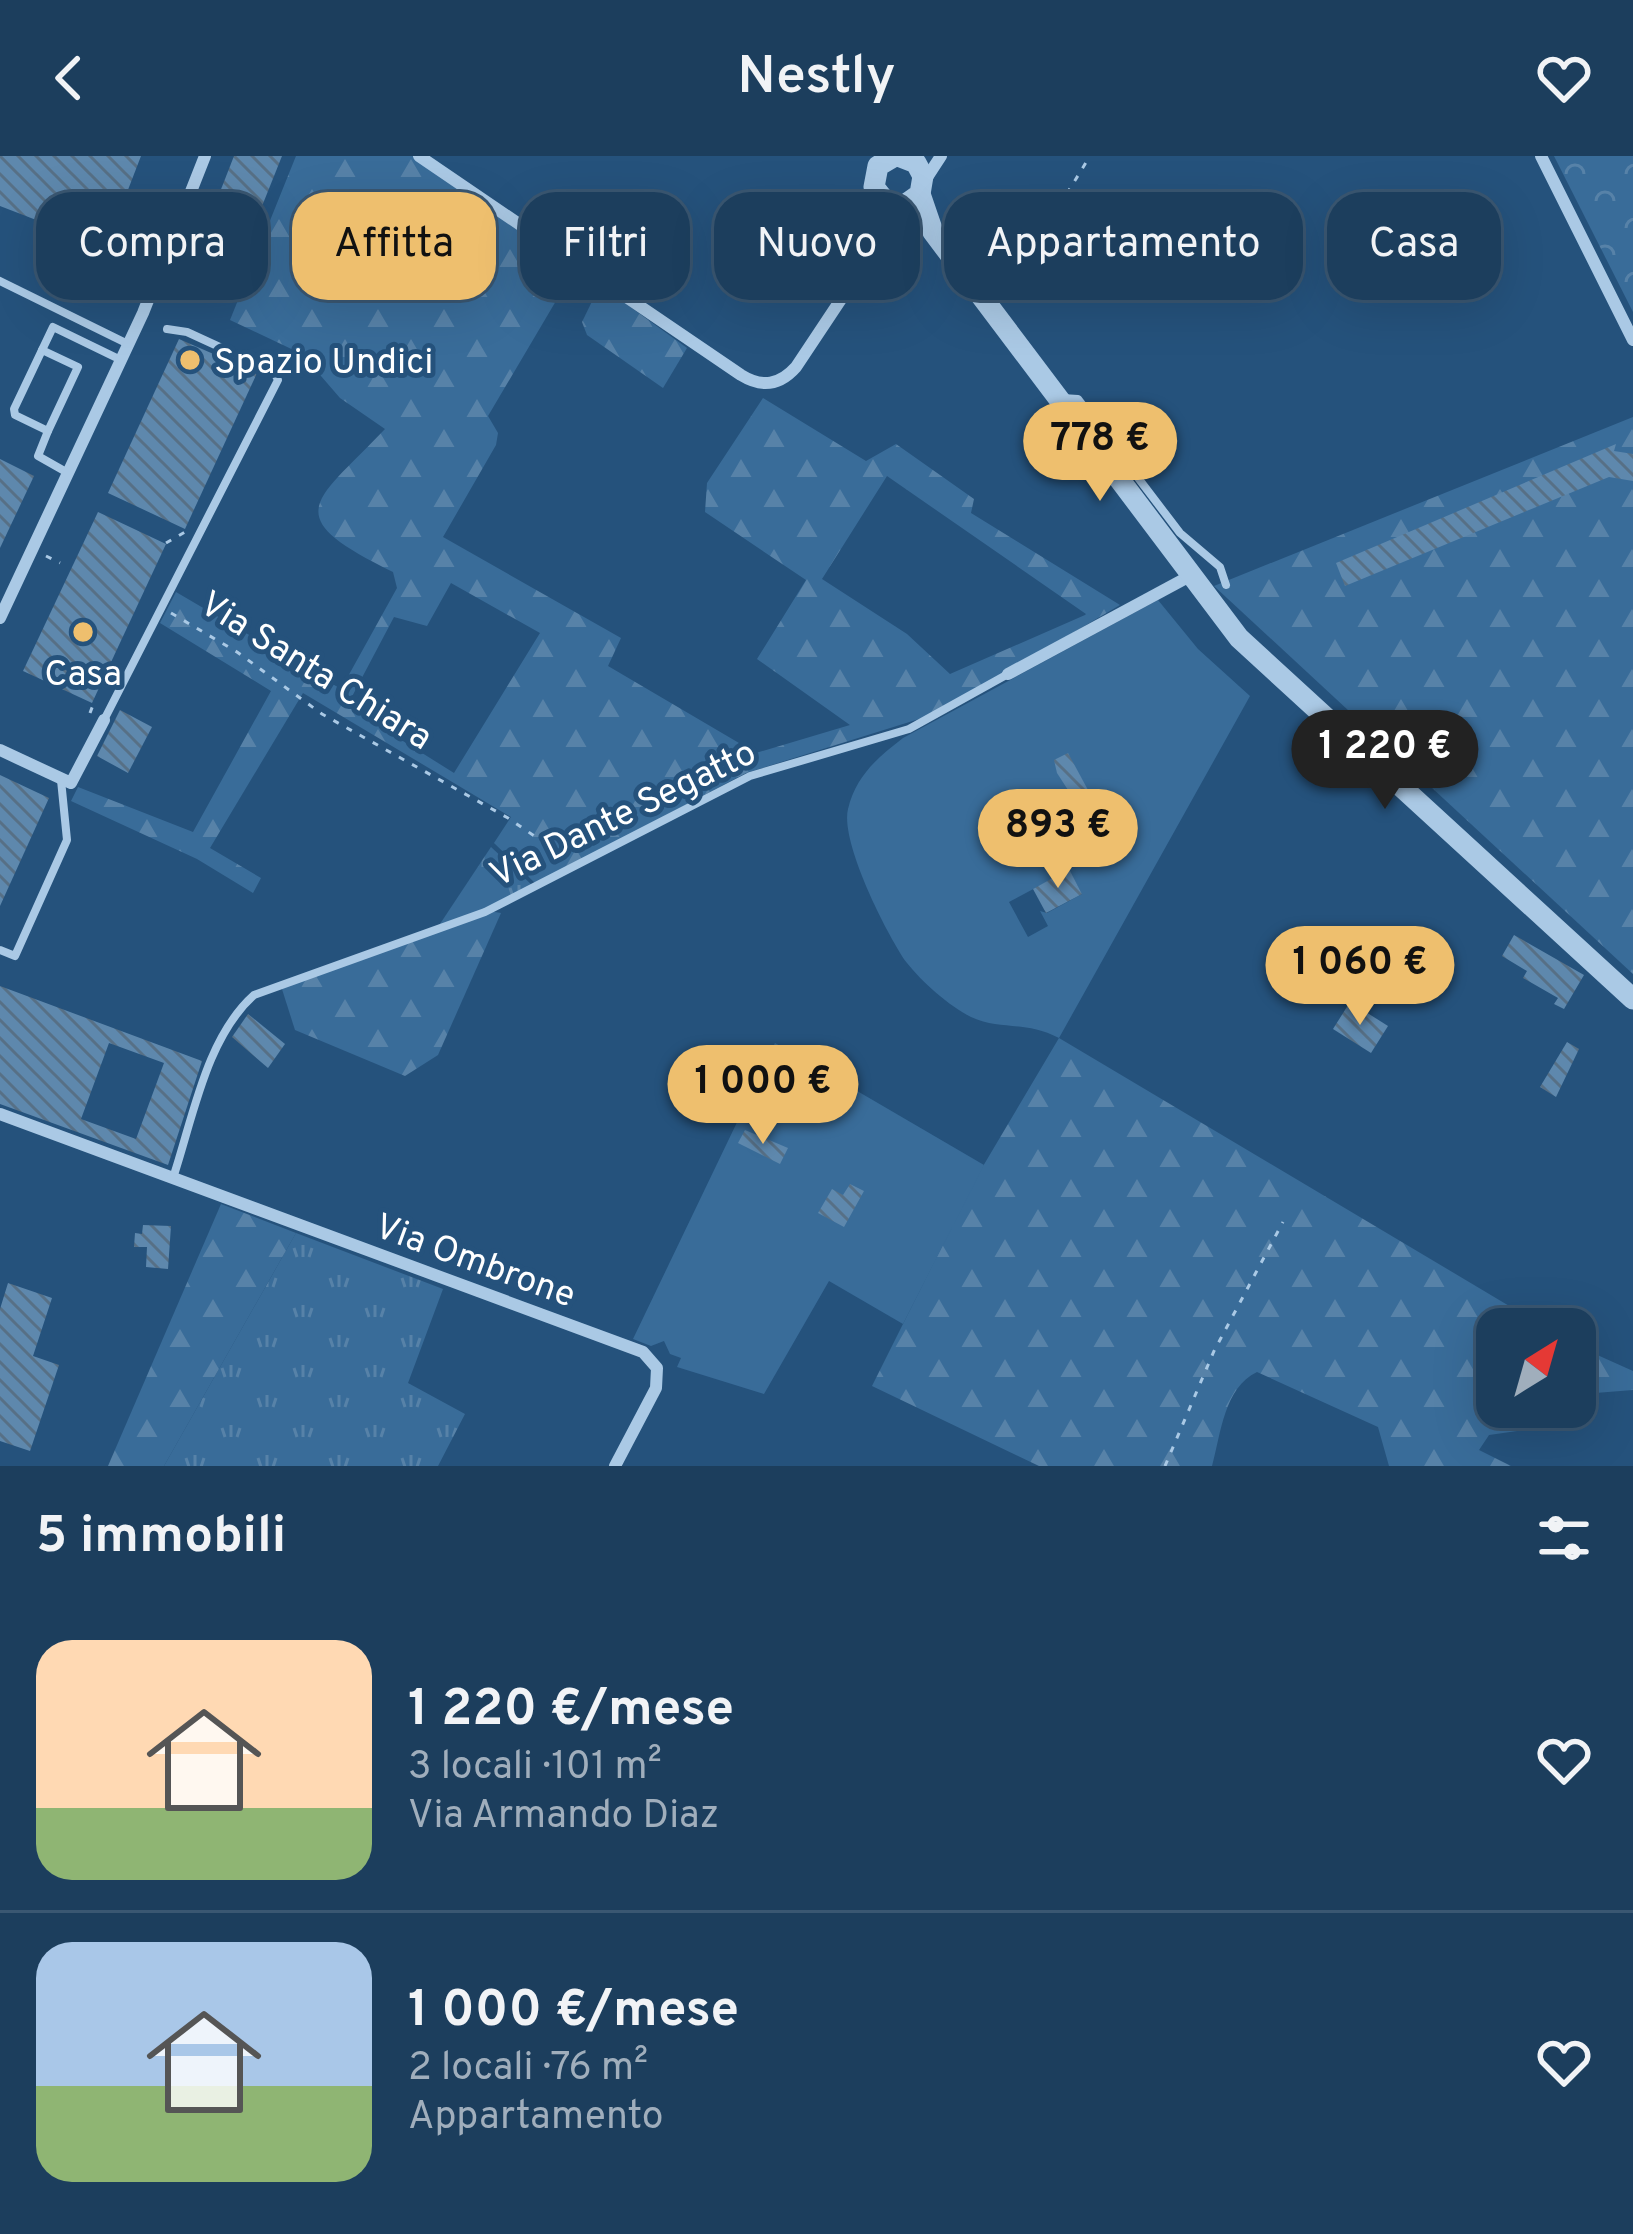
<!DOCTYPE html>
<html lang="it">
<head>
<meta charset="utf-8">
<style>
	:root { --surface:#1c3e5d; --page:#254563; --text:#f1f3f6; --muted:#a0aebc; --line:#3a5772; --accent:#eebf6e }
	body { margin:0; font-family:Overpass,sans-serif; background:var(--page); color:var(--text); height:100vh; display:flex; flex-direction:column; font-size:45px; white-space:nowrap }
	* { box-sizing:border-box; margin:0 }
	p { font-size:39px; color:var(--muted) }
	.icon { flex:none; width:66px; height:66px; fill:none; stroke:currentColor; stroke-width:2; stroke-linecap:round; stroke-linejoin:round }
	.map { position:relative; height:1310px; overflow:hidden }
	.side { display:flex; flex-direction:column; background:var(--surface); flex:1 }
	.side>* { flex:none }
	.hud { position:absolute; left:36px; top:36px; width:1563px; height:108px; display:flex; gap:24px }
	.needle { width:78px; rotate:37deg }
	.buttons { position:absolute; left:1476px; top:1152px; display:grid; gap:24px }
	.buttons a { display:grid; place-items:center; width:120px; height:120px; border-radius:24px; background:var(--surface); box-shadow:0 12px 48px #0002,0 0 0 3px var(--line); font-size:60px }
	.price { position:absolute; translate:-50% -102px; padding:0 27px; border-radius:42px; background:var(--accent); color:#111; font-size:39px; line-height:78px; filter:drop-shadow(0 3px 6px #0008) }
	.price::after { content:''; position:absolute; left:50%; top:72px; width:36px; height:27px; margin-left:-18px; background:inherit; clip-path:polygon(0 0,100% 0,50% 100%) }
	.price.selected { background:#222; color:#fff }
	ul { padding:0; list-style:none }
	li { display:flex; align-items:center; gap:36px; height:300px; padding:0 36px }
	li+li { border-top:3px solid var(--line) }
	li span { display:grid; place-items:center; flex:none; width:336px; height:240px; border-radius:36px; color:#555 }
	li>.icon { margin-inline-start:auto }
	span .icon { width:144px; height:144px; fill:#fffc; stroke-width:1 }
	li b { font-size:51px }
	h2 { display:flex; justify-content:space-between; align-items:center; height:144px; padding:0 36px; font-size:51px }
	.pill { padding:0 42px; border-radius:36px; background:var(--surface); box-shadow:0 12px 48px #0002,0 0 0 3px var(--line); font-size:42px; line-height:108px }
	.pill.selected { background:var(--accent); color:#111 }
	header { display:flex; justify-content:space-between; align-items:center; height:156px; padding:0 36px; background:var(--surface); font-size:54px; font-weight:600 }
	.map>svg:first-child { display:block }
	.grass { fill:url(#grass-tufts) }
	.forest { fill:url(#forest-firs); fill-rule:evenodd }
	.park { fill:url(#park-crowns) }
	.garden { fill:#396c99; fill-rule:evenodd }
	.building { fill:url(#building-back-hatch); fill-rule:evenodd }
	.lines { fill:none; stroke-linecap:round; stroke-linejoin:round }
	.path { stroke:#aac9e5; stroke-width:3; stroke-dasharray:6 9; stroke-linecap:butt }
	.service { stroke:#aac9e5; stroke-width:8 }
	.minor { stroke:#aac9e5; stroke-width:12 }
	.tertiary { stroke:#aac9e5; stroke-width:21 }
	.poi-dot { fill:#eebf6e; stroke:#25527c; stroke-width:4.5 }
	.labels { text-anchor:middle; stroke-width:10; stroke-linejoin:round; paint-order:stroke }
	.poi-label { font-size:36px; fill:#fff; stroke:#25527c; text-anchor:start }
	.street-label { font-size:36px; fill:#fff; stroke:#25527c }
</style>
</head>
<body>
<header><svg class="icon" aria-label="back" viewBox="0 0 24 24"><path d="M15 5l-7 7 7 7"/></svg>Nestly<svg class="icon" aria-label="heart" viewBox="0 0 24 24"><path d="M12 20l-8-8c-3-5 5-10 8-4 3-6 11-1 8 4z"/></svg></header>
<div class="map">
<svg width="1633" height="1310" viewBox="0 0 1633 1310">
	<defs>
		<pattern id="grass-tufts" width="24" height="20" patternUnits="userSpaceOnUse" patternTransform="scale(3)"><rect width="24" height="20" fill="#396c99"/><path d="M3 7l-1-3M5 7V3M7 7l1-3M15 17l-1-3M17 17v-4M19 17l1-3" fill="none" stroke="#5782a8"/></pattern>
		<pattern id="forest-firs" width="22" height="20" patternUnits="userSpaceOnUse" patternTransform="scale(3)"><rect width="22" height="20" fill="#396c99"/><path d="M5 1l3.5 6h-7zM16 11l3.5 6h-7z" fill="#5782a8"/></pattern>
		<pattern id="park-crowns" width="20" height="18" patternUnits="userSpaceOnUse" patternTransform="scale(3)"><rect width="20" height="18" fill="#396c99"/><path d="M2 6a3 3 0 1 1 6 0M12 15a3 3 0 1 1 6 0" fill="none" stroke="#5782a8"/></pattern>
		<pattern id="building-back-hatch" width="6" height="6" patternUnits="userSpaceOnUse" patternTransform="scale(3)"><rect width="6" height="6" fill="#5e88ad"/><path d="M-1 5l2 2M0 0l6 6M5-1l2 2" fill="none" stroke="#577086"/></pattern>
	</defs>
	<rect width="100%" height="100%" fill="#25527c"/>
	<!-- grass -->
	<g class="grass">
		<path d="M491 691 533 730 485 756 436 774Z"/>
		<path d="M296 1077 443 1133 408 1227 465 1258 438 1310H164Z"/>
	</g>
	<!-- forest -->
	<g class="forest">
		<path d="M296 0H413L576 111 488 260 498 277 496 289 443 381 621 482 608 510 756 597 850 569 757 503 806 424 705 356 707 327 763 242 866 305 896 288 974 343 971 357 1120 449 935 558 746 617 536 728 494 687 511 661 303 537 210 692 261 722 253 737 197 703 71 645 78 631 193 676 271 535 160 467 176 436 341 533 397 432 393 416C276 359 315 347 385 273L340 242 302 198 230 164ZM887 320 1086 458 1085 459 950 518 907 478 822 423ZM451 427 540 477 454 617 347 550 394 461 427 470Z"/>
		<path d="M600 129 687 192 663 232 587 179 582 166Z"/>
		<path d="M1633 261V818L1214 430Z"/>
		<path d="M489 755 501 757 438 899 405 920 295 874 281 830Z"/>
		<path d="M1059 882 1548 1173H1497V1251H1567L1517 1275 1489 1279 1479 1294 1511 1310H1389L1378 1271 1257 1216C1224 1232 1221 1277 1212 1310H1039L872 1230 976 1022Z"/>
		<path d="M221 1048 296 1077 164 1310H108Z"/>
		<path d="M1575 1189 1633 1215V1234L1595 1237 1575 1247Z"/>
	</g>
	<!-- park -->
	<path class="park" d="M1554 0H1633V156Z"/>
	<!-- garden -->
	<g class="garden">
		<path d="M1158 444 1198 493 1250 540 1059 882C1025 864 1001 875 971 861 949 850 922 826 907 807 887 779 840 686 848 653 856 620 877 602 903 582ZM1069 714 1082 738 1047 757 1040 755 1048 770 1028 781 1009 746Z"/>
		<path d="M775 887 984 1009 903 1168 829 1125 764 1238 677 1211 681 1202 670 1198 664 1185 651 1190 633 1183Z"/>
	</g>
	<!-- building -->
	<g class="building">
		<path d="M0 0H141L106 91 0 50Z"/>
		<path d="M234 0H282L243 98 202 82Z"/>
		<path d="M179 183 257 217 185 373 108 337Z"/>
		<path d="M1616 288 1614 295 1633 298V325L1609 321 1345 430 1336 407Z"/>
		<path d="M0 303 34 320 0 392Z"/>
		<path d="M98 356 166 388 92 547 23 515Z"/>
		<path d="M120 554 152 571 128 617 97 600Z"/>
		<path d="M1068 597 1095 647 1081 654 1057 617 1054 604Z"/>
		<path d="M0 619 49 642 0 750Z"/>
		<path d="M1069 713 1082 738 1046 757 1033 733Z"/>
		<path d="M1514 779 1584 819 1564 853 1554 848 1558 842 1523 822 1527 815 1502 800Z"/>
		<path d="M0 830 202 905 168 1009 0 948ZM109 887 164 907 136 983 81 963Z"/>
		<path d="M1350 846 1388 870 1371 897 1333 873Z"/>
		<path d="M248 858 285 888 268 912 232 881Z"/>
		<path d="M1567 886 1579 893 1556 941 1540 931Z"/>
		<path d="M745 974 788 992 780 1008 738 987Z"/>
		<path d="M850 1028 864 1035 844 1071 818 1057 832 1033 843 1039Z"/>
		<path d="M143 1069 171 1070 168 1113 146 1111 147 1091H134L135 1077 142 1078Z"/>
		<path d="M8 1127 52 1142 33 1200 59 1209 30 1295 0 1285V1153Z"/>
	</g>
	<g class="lines">
		<!-- path -->
		<g class="path">
			<path d="M1004 140 1090 0"/>
			<path d="M166 387 185 376"/>
			<path d="M46 400 60 407"/>
			<path d="M171 457 237 496 322 558 508 662 565 701"/>
			<path d="M90 557 93 549"/>
			<path d="M1165 1310 1214 1195 1283 1066"/>
		</g>
		<!-- service -->
		<g class="service">
			<path d="M0 125 128 188"/>
			<path d="M42 194 78 211 48 275"/>
			<path d="M1062 242 1078 243 1180 377 1220 411 1226 429"/>
			<path d="M68 317 38 300 48 275 15 259 14 253 53 171 121 204"/>
			<path d="M104 564 278 224 274 216 187 176 167 173"/>
			<path d="M0 794 15 800 67 684 61 624"/>
			<path d="M173 1022C193 962 206 882 254 839L485 756 750 620 909 573 1008 518"/>
		</g>
		<!-- minor -->
		<g class="minor">
			<path d="M419 0 741 219C762 232 780 229 796 211L903 50"/>
			<path d="M1541 0 1633 184"/>
			<path d="M924 26 941 0"/>
			<path d="M848 127 872 31"/>
			<path d="M0 462 143 157 205 0"/>
			<path d="M1008 518 1190 420"/>
			<path d="M0 594 71 627 104 564"/>
			<path d="M0 958 643 1196 657 1212 656 1232 615 1310"/>
		</g>
		<!-- tertiary -->
		<g class="tertiary">
			<path d="M895 0 878 10 874 31 886 46 903 50 920 38 923 20 916 7 898 0"/>
			<path d="M920 38 933 76 1239 482 1633 843"/>
		</g>
	</g>
	<!-- markers -->
	<g class="poi-dot">
		<circle cx="190" cy="204" r="12"/>
		<circle cx="83" cy="476" r="12"/>
	</g>
	<g class="labels">
		<!-- poi labels -->
		<g class="poi-label">
			<text x="214" y="217">Spazio Undici</text>
			<text x="83" y="529" text-anchor="middle">Casa</text>
		</g>
		<!-- street labels -->
		<g class="street-label">
			<text transform="translate(317 513) rotate(32)" y="13">Via Santa Chiara</text>
			<text transform="translate(622 656) rotate(-26)" y="13">Via Dante Segatto</text>
			<text transform="translate(476 1103) rotate(20)" y="13">Via Ombrone</text>
		</g>
	</g>
</svg>
<div class="buttons">
<a><svg class="needle" viewBox="-14 -14 28 28"><path d="M0-13l5 13h-10z" fill="#e53935"/><path d="M0 13l5-13h-10z" fill="#a0aebc"/></svg></a>
</div>
<b class="price" style="left:1100px;top:348px">778 €</b>
<b class="price selected" style="left:1385px;top:656px">1 220 €</b>
<b class="price" style="left:1058px;top:735px">893 €</b>
<b class="price" style="left:1360px;top:872px">1 060 €</b>
<b class="price" style="left:763px;top:991px">1 000 €</b>
<div class="hud">
<a class="pill">Compra</a>
<a class="pill selected">Affitta</a>
<a class="pill">Filtri</a>
<a class="pill">Nuovo</a>
<a class="pill">Appartamento</a>
<a class="pill">Casa</a>
</div>
</div>
<section class="side">
<h2>5 immobili<svg class="icon" aria-label="filters" viewBox="0 0 24 24"><path d="M4 7h16M4 17h16"/><circle cx="9" cy="7" r="2"/><circle cx="15" cy="17" r="2"/></svg></h2>
<ul>
<li><span style="background:linear-gradient(#ffd9b3 70%,#8fb573 0)"><svg class="icon" aria-label="home" viewBox="0 0 24 24"><path d="M3 11l9-7 9 7M6 9v11h12V9"/></svg></span><div><b>1 220 €/mese</b><p>3 locali · 101 m²</p><p>Via Armando Diaz</p></div><svg class="icon" aria-label="heart" viewBox="0 0 24 24"><path d="M12 20l-8-8c-3-5 5-10 8-4 3-6 11-1 8 4z"/></svg></li>
<li><span style="background:linear-gradient(#a9c7e8 60%,#8fb573 0)"><svg class="icon" aria-label="home" viewBox="0 0 24 24"><path d="M3 11l9-7 9 7M6 9v11h12V9"/></svg></span><div><b>1 000 €/mese</b><p>2 locali · 76 m²</p><p>Appartamento</p></div><svg class="icon" aria-label="heart" viewBox="0 0 24 24"><path d="M12 20l-8-8c-3-5 5-10 8-4 3-6 11-1 8 4z"/></svg></li>
</ul>
</section>
</body>
</html>
